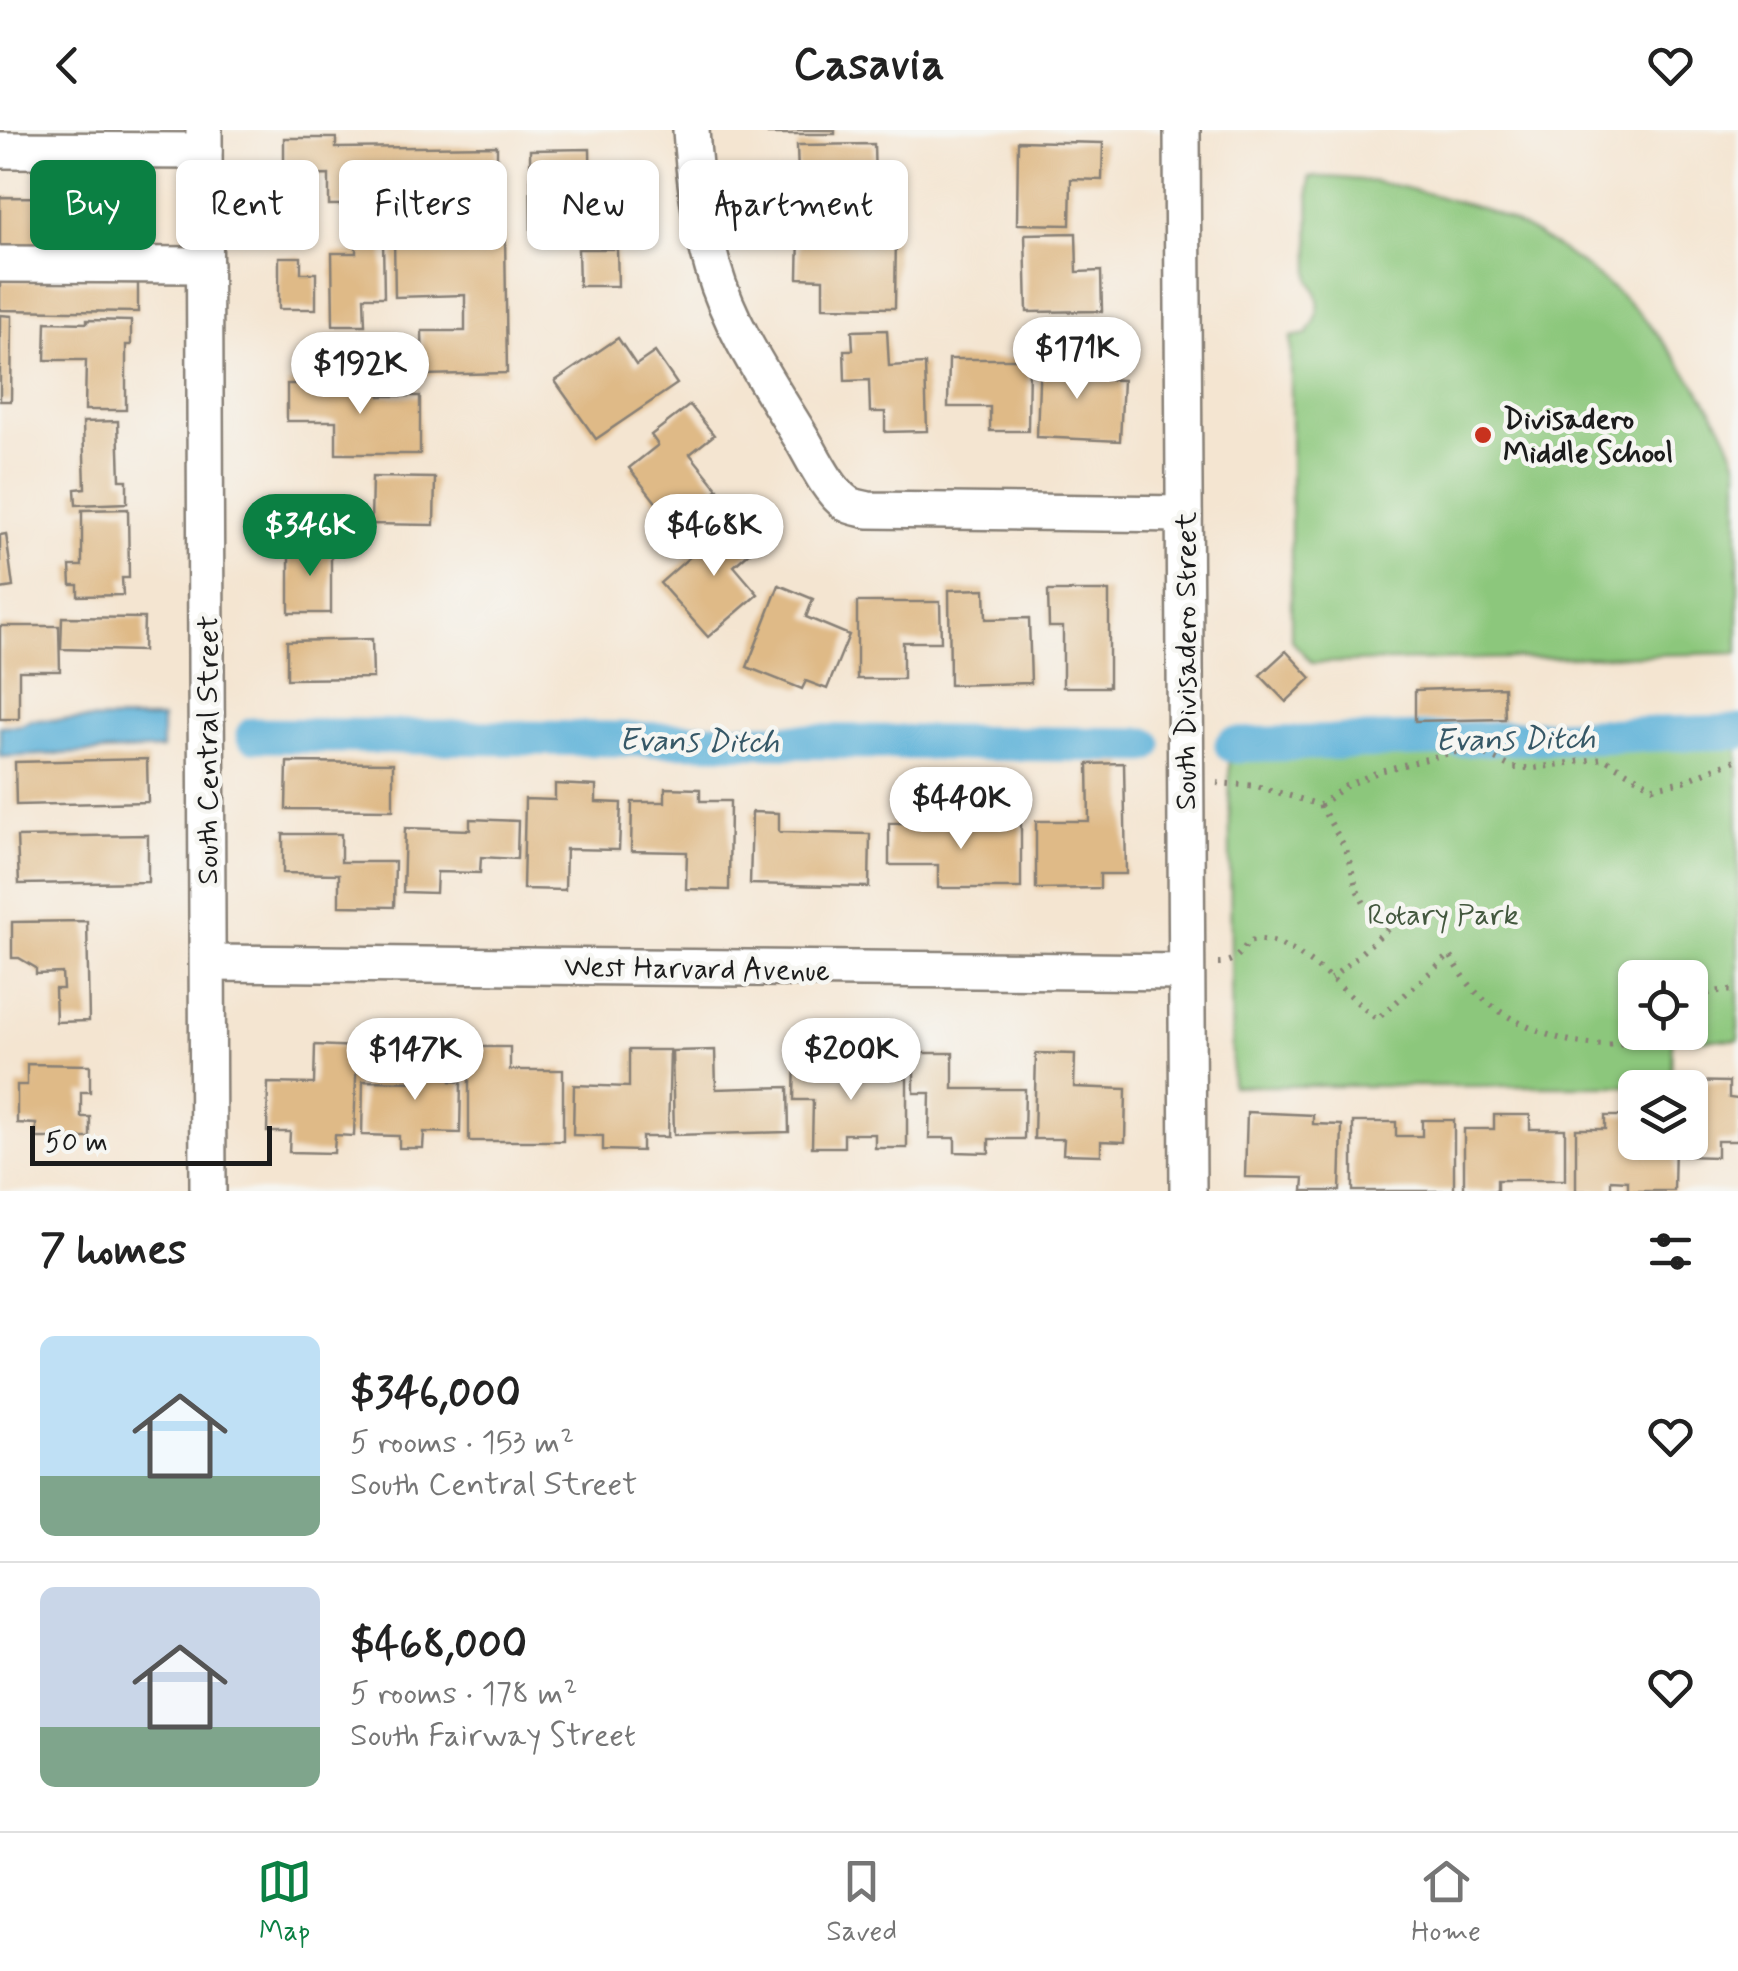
<!DOCTYPE html>
<html lang="en">
<head>
<meta charset="utf-8">
<style>
	:root { --surface:#fff; --page:#f2f2f2; --text:#222; --muted:#767676; --line:#e0e0e0; --accent:#0b8043 }
	body { margin:0; font-family:Mynerve,sans-serif; background:var(--page); color:var(--text); height:100vh; display:flex; flex-direction:column; font-size:38px; white-space:nowrap }
	* { box-sizing:border-box; margin:0 }
	p { font-size:32px; color:var(--muted) }
	.icon { flex:none; width:55px; height:55px; fill:none; stroke:currentColor; stroke-width:2; stroke-linecap:round; stroke-linejoin:round }
	.map { position:relative; height:1061px; overflow:hidden }
	.details { display:flex; flex-direction:column; background:var(--surface); flex:1 }
	.details>* { flex:none }
	.banner { position:absolute; left:30px; top:30px; width:1000px; height:90px; display:flex; gap:20px }
	.controls { position:absolute; left:1618px; top:830px; display:grid; gap:20px }
	.controls a { display:grid; place-items:center; width:90px; height:90px; border-radius:15px; background:var(--surface); box-shadow:0 2px 8px #0004; font-size:50px }
	.scale { position:absolute; left:30px; bottom:25px; width:242px; box-sizing:border-box; padding-left:10px; border:5px solid #1c1c1c; border-top:0; font-size:28px; line-height:35px; white-space:nowrap; color:#1c1c1c; -webkit-text-stroke:8px #f6f6f2; paint-order:stroke }
	.price { position:absolute; translate:-50% -85px; padding:0 22px; border-radius:35px; background:#fff; color:#222; font-size:32px; line-height:65px; filter:drop-shadow(0 2px 5px #0008) }
	.price::after { content:''; position:absolute; left:50%; top:60px; width:30px; height:22px; margin-left:-15px; background:inherit; clip-path:polygon(0 0,100% 0,50% 100%) }
	.price.selected { background:var(--accent); color:#fff }
	ul { padding:0; list-style:none }
	li { display:flex; align-items:center; gap:30px; height:250px; padding:0 40px }
	li+li { border-top:2px solid var(--line) }
	li span { display:grid; place-items:center; flex:none; width:280px; height:200px; border-radius:15px; color:#555 }
	li>.icon { margin-inline-start:auto }
	span .icon { width:120px; height:120px; fill:#fffc; stroke-width:1 }
	li b { font-size:42px }
	h2 { display:flex; justify-content:space-between; align-items:center; height:120px; padding:0 40px; font-size:42px }
	.tag { padding:0 35px; border-radius:15px; background:var(--surface); box-shadow:0 2px 8px #0004; font-size:35px; line-height:90px }
	.tag.selected { background:var(--accent); color:#fff }
	header { display:flex; justify-content:space-between; align-items:center; height:130px; padding:0 40px; background:var(--surface); font-size:45px; font-weight:700 }
	.tab-bar { display:flex; justify-content:space-around; align-items:center; height:140px; border-top:2px solid var(--line); background:var(--surface); font-size:28px; color:var(--muted) }
	.tab-bar a { display:grid; justify-items:center; gap:5px }
	.tab-bar .selected { color:var(--accent) }
	.map>svg:first-child { display:block }
	.green { fill:#8cc77c; stroke:#54724c; stroke-width:2.5; fill-rule:evenodd }
	.water { fill:#5cb1d8; stroke:#3c667a; stroke-width:2.5 }
	.lines { fill:none; stroke-linecap:round; stroke-linejoin:round }
	.canal { stroke:#5cb1d8; stroke-width:35 }
	.building { fill:#dfba87 }
	.minor-casing { stroke:#888076; stroke-width:40 }
	.path { stroke:#888076; stroke-width:6; stroke-dasharray:2.5 8; stroke-linecap:butt }
	.minor { stroke:#fff; stroke-width:35 }
	.poi-dot { fill:#c8321e; stroke:#f6f6f2; stroke-width:4 }
	.labels { text-anchor:middle; stroke-width:9; stroke-linejoin:round; paint-order:stroke }
	.poi-label { font-size:30px; font-weight:bold; fill:#1c1c1c; stroke:#f6f6f2; text-anchor:start }
	.street-label { font-size:30px; fill:#1c1c1c; stroke:#f6f6f2 }
	.park-label { font-size:30px; fill:#43583e; stroke:#f6f6f2 }
	.water-label { font-size:32px; font-style:italic; fill:#365867; stroke:#f6f6f2 }
</style>
</head>
<body>
<header><svg class="icon" aria-label="back" viewBox="0 0 24 24"><path d="M15 5l-7 7 7 7"/></svg>Casavia<svg class="icon" aria-label="heart" viewBox="0 0 24 24"><path d="M12 20l-8-8c-3-5 5-10 8-4 3-6 11-1 8 4z"/></svg></header>
<div class="map">
<svg width="1738" height="1061" viewBox="0 0 1738 1061">
	<rect width="100%" height="100%" fill="#f6f6f2"/>
	<filter id="ink" filterUnits="userSpaceOnUse"><feTurbulence type="fractalNoise" baseFrequency=".01" numOctaves="2"/><feDisplacementMap in="SourceGraphic" scale="20" xChannelSelector="R" yChannelSelector="G"/><feConvolveMatrix kernelMatrix="1 2 1 2 8 2 1 2 1" color-interpolation-filters="sRGB"/></filter>
	<filter id="wash" filterUnits="userSpaceOnUse"><feTurbulence type="fractalNoise" baseFrequency=".0048" numOctaves="4" result="noise"/><feDisplacementMap in="SourceGraphic" scale="40" xChannelSelector="R" yChannelSelector="G"/><feGaussianBlur stdDeviation="2.25" result="paint"/><feColorMatrix in="noise" values="0 0 0 0 0 0 0 0 0 0 0 0 0 0 0 0 0 1.4 0 .05"/><feComposite in="paint" operator="in"/></filter>
	<g filter="url(#wash)">
		<rect width="100%" height="100%" fill="#f4e5d1"/>
		<!-- green -->
		<g class="green">
			<path d="M1309 47C1353 46 1395 54 1437 66 1456 72 1477 76 1496 84 1542 104 1598 143 1634 178 1650 194 1664 213 1678 231 1703 264 1726 296 1738 336V523L1312 533 1291 510V207L1307 204C1321 187 1322 168 1310 150Z"/>
			<path d="M1229 610 1738 611V910L1672 909 1671 956H1232ZM1635 848H1690V902H1635Z"/>
		</g>
		<!-- water -->
		<path class="water" d="M162 589V619L0 627V596L21 595 31 590Z"/>
		<g class="lines">
			<!-- canal -->
			<g class="canal">
				<path d="M253 605 1145 615"/>
				<path d="M1232 615 1738 602"/>
			</g>
		</g>
		<g id="blocks">
			<!-- building -->
			<g class="building">
				<rect x="768" y="0" width="67" height="4"/>
				<path d="M284 8H336V18L497 16V74L329 75V45L284 46Z"/>
				<path d="M1018 11 1103 13 1102 50 1071 49 1070 95 1017 94Z"/>
				<path d="M874 14 876 91 785 92 784 46H798L797 15Z"/>
				<path d="M590 19 591 78H571L572 105H531L530 20Z"/>
				<path d="M0 67 139 68 138 119 0 117Z"/>
				<path d="M799 101 896 102 895 178 823 177V149L798 148Z"/>
				<path d="M1076 103 1077 142 1101 141 1102 181 1027 182 1025 104Z"/>
				<path d="M505 106 507 243 423 245 422 201H465V165L395 167 394 109Z"/>
				<path d="M356 109H383L384 167H364L365 195H333L332 123H356Z"/>
				<path d="M578 119H617L618 156H579Z"/>
				<path d="M279 127H301V143H316V179H279Z"/>
				<path d="M0 151 138 153V182L0 180Z"/>
				<path d="M0 185 12 186 11 271H0Z"/>
				<path d="M87 190 131 191V215H126V280H85L86 230H45L46 192 87 193Z"/>
				<path d="M887 200 889 236 925 234 927 301 885 302V282H870L869 250 845 251 844 220H853L852 201Z"/>
				<path d="M618 208 636 235 655 222 677 254 596 309 555 251Z"/>
				<path d="M1040 225 1088 227 1087 249 1123 250 1120 311 1037 307Z"/>
				<path d="M949 229H1029L1028 301H990V277H948Z"/>
				<path d="M287 254H380V266H420V324H336V291H287Z"/>
				<path d="M690 275 714 305 690 324 718 359 673 394 629 338 658 315 651 305Z"/>
				<path d="M118 291 120 350H127V373L76 375 75 359 85 358 83 292Z"/>
				<path d="M372 347 435 348 434 395 371 394Z"/>
				<path d="M128 379 129 448H122L123 465 78 466V455H71L70 436H82V380Z"/>
				<path d="M734 388 758 415 734 436 758 464 708 507 660 453Z"/>
				<path d="M6 404 13 457 0 459V405Z"/>
				<rect x="289" y="415" width="42" height="68"/>
				<path d="M779 455 813 469 806 487 849 505 827 559 806 551 802 559 747 537Z"/>
				<path d="M985 459 986 489 1029 488 1031 553 950 555 949 460Z"/>
				<path d="M1048 461H1109V557H1063V497H1049Z"/>
				<path d="M857 472H940L941 512H903V549H857Z"/>
				<path d="M62 487 144 488 143 521 61 519Z"/>
				<path d="M0 496H59L60 541H19V589H0Z"/>
				<path d="M372 509 373 548 287 549V511Z"/>
				<path d="M1286 521 1311 548 1286 572 1260 545Z"/>
				<path d="M1504 557 1505 589 1415 591V560Z"/>
				<path d="M147 629 148 672 16 675 15 632Z"/>
				<path d="M287 632 393 633V680L286 679Z"/>
				<path d="M1124 633 1126 744H1100V758L1036 759V691H1089L1088 634Z"/>
				<path d="M555 654 596 656V672L621 673 619 720 566 719 565 760 523 759 525 669 555 670Z"/>
				<path d="M665 658 700 659V671H730L729 760 686 759 687 722 631 721 632 672H665Z"/>
				<path d="M752 682 779 683V702L870 704 869 757 750 754Z"/>
				<path d="M470 689 518 691 517 729 481 727 480 743 437 742 436 763 403 762 405 698 470 700Z"/>
				<path d="M889 693H1021V758H938V735H889Z"/>
				<path d="M283 704H341V732H395L394 777 339 776V744L283 743Z"/>
				<path d="M148 705V752L19 754 17 707Z"/>
				<path d="M87 791 89 891 56 892 55 859H63L62 843 36 844V838L19 828H12V792Z"/>
				<path d="M315 915 357 917 354 1006 335 1005 334 1023 289 1022 290 1002H267L268 953 314 954Z"/>
				<path d="M469 917H510V940H563V1011H469Z"/>
				<path d="M421 918H452L451 951 461 952 460 1003 424 1002 423 1018H399V1006L362 1005 363 951 420 952Z"/>
				<path d="M629 920H670L668 1007H642V1021L603 1020V1006L573 1005 574 955 629 957Z"/>
				<path d="M715 920 716 959 788 957 789 1002 674 1005 672 921Z"/>
				<path d="M795 923 838 924 837 947 907 948V1018H875V1004H844V1017H812L813 970H794Z"/>
				<path d="M914 923H953V959H1025L1024 1009H989V1023L955 1022V1008H929L930 963H914Z"/>
				<path d="M1036 923 1075 924 1074 957 1126 959 1125 1012 1101 1011V1025L1063 1024 1064 1009H1034Z"/>
				<path d="M27 934 90 935V962H81V987H90V1008H36V994L17 993V955H27Z"/>
				<path d="M1683 951 1729 952V968L1738 969V1011H1717V1027L1683 1026V1012H1690V958H1683Z"/>
				<path d="M1247 982 1313 985V994L1342 995 1340 1061H1303L1304 1048 1245 1047Z"/>
				<path d="M1494 985H1530V999H1565V1050H1497V1061H1464V999H1494Z"/>
				<path d="M1605 986H1635V1012H1675L1674 1061H1628V1051L1611 1050V1061H1576V999H1605Z"/>
				<path d="M1422 990H1454V1061H1353V992H1396V1006H1422Z"/>
			</g>
		</g>
	</g>
	<g filter="url(#ink)">
		<use href="#blocks" fill-opacity="0" stroke="#888076" stroke-width="2.5"/>
		<g class="lines">
			<!-- minor casing -->
			<g class="minor-casing">
				<g id="minor">
					<path d="M204 0 208 1061"/>
					<path d="M691 0C694 46 700 93 713 138 731 200 769 254 802 309 813 328 828 360 846 373 851 377 861 378 868 380L1184 384"/>
					<path d="M1182 0 1188 1061"/>
					<path d="M0 20 204 21"/>
					<path d="M0 134 205 135"/>
					<path d="M208 833 1185 842"/>
				</g>
			</g>
			<!-- path -->
			<g class="path">
				<path d="M1217 653 1257 656 1320 675 1346 656 1380 641 1454 622 1489 626 1513 638H1535L1603 628 1653 657 1684 651 1738 629"/>
				<path d="M1320 675 1346 719 1357 760 1364 773 1390 797 1331 849"/>
				<path d="M1218 833C1234 833 1241 823 1249 811 1292 801 1345 865 1377 889L1450 825C1459 840 1469 856 1482 868 1524 904 1604 932 1655 902"/>
				<path d="M1690 875C1703 862 1720 859 1738 861"/>
			</g>
			<!-- minor -->
			<use href="#minor" class="minor"/>
		</g>
	</g>
	<!-- markers -->
	<circle class="poi-dot" cx="1483" cy="305" r="10"/>
	<g class="labels">
		<!-- poi labels -->
		<g class="poi-label">
			<text x="1503" y="298">Divisadero<tspan x="1503" dy="34">Middle School</tspan></text>
		</g>
		<!-- street labels -->
		<g class="street-label">
			<text transform="translate(1185 531) rotate(-90)" y="10">South Divisadero Street</text>
			<text transform="translate(207 620) rotate(-90)" y="10">South Central Street</text>
			<text transform="translate(697 838) rotate(1)" y="10">West Harvard Avenue</text>
		</g>
		<!-- park labels -->
		<g class="park-label">
			<text x="1443" y="794">Rotary Park</text>
		</g>
		<!-- water labels -->
		<g class="water-label">
			<text transform="translate(1515 608) rotate(-1)" y="11">Evans Ditch</text>
			<text transform="translate(699 610) rotate(1)" y="11">Evans Ditch</text>
		</g>
	</g>
</svg>
<div class="controls">
<a><svg class="icon" aria-label="locate" viewBox="0 0 24 24"><circle cx="12" cy="12" r="6"/><path d="M12 2v4M12 18v4M2 12h4M18 12h4"/></svg></a>
<a><svg class="icon" aria-label="layers" viewBox="0 0 24 24"><path d="M12 4l9 5-9 5-9-5zM3 14l9 5 9-5"/></svg></a>
</div>
<div class="scale">50 m</div>
<b class="price" style="left:1077px;top:272px">$171K</b>
<b class="price" style="left:360px;top:287px">$192K</b>
<b class="price selected" style="left:310px;top:449px">$346K</b>
<b class="price" style="left:714px;top:449px">$468K</b>
<b class="price" style="left:961px;top:722px">$440K</b>
<b class="price" style="left:415px;top:973px">$147K</b>
<b class="price" style="left:851px;top:973px">$200K</b>
<div class="banner">
<a class="tag selected">Buy</a>
<a class="tag">Rent</a>
<a class="tag">Filters</a>
<a class="tag">New</a>
<a class="tag">Apartment</a>
</div>
</div>
<section class="details">
<h2>7 homes<svg class="icon" aria-label="filters" viewBox="0 0 24 24"><path d="M4 7h16M4 17h16"/><circle cx="9" cy="7" r="2"/><circle cx="15" cy="17" r="2"/></svg></h2>
<ul>
<li><span style="background:linear-gradient(#bfe0f5 70%,#7fa58c 0)"><svg class="icon" aria-label="home" viewBox="0 0 24 24"><path d="M3 11l9-7 9 7M6 9v11h12V9"/></svg></span><div><b>$346,000</b><p>5 rooms · 153 m²</p><p>South Central Street</p></div><svg class="icon" aria-label="heart" viewBox="0 0 24 24"><path d="M12 20l-8-8c-3-5 5-10 8-4 3-6 11-1 8 4z"/></svg></li>
<li><span style="background:linear-gradient(#c9d6e8 70%,#7fa58c 0)"><svg class="icon" aria-label="home" viewBox="0 0 24 24"><path d="M3 11l9-7 9 7M6 9v11h12V9"/></svg></span><div><b>$468,000</b><p>5 rooms · 178 m²</p><p>South Fairway Street</p></div><svg class="icon" aria-label="heart" viewBox="0 0 24 24"><path d="M12 20l-8-8c-3-5 5-10 8-4 3-6 11-1 8 4z"/></svg></li>
</ul>
</section>
<nav class="tab-bar">
<a class="selected"><svg class="icon" aria-label="map" viewBox="0 0 24 24"><path d="M3 6l6-2 6 2 6-2v14l-6 2-6-2-6 2zM9 4v14M15 6v14"/></svg>Map</a>
<a><svg class="icon" aria-label="saved" viewBox="0 0 24 24"><path d="M7 4h10v16l-5-4-5 4z"/></svg>Saved</a>
<a><svg class="icon" aria-label="home" viewBox="0 0 24 24"><path d="M3 11l9-7 9 7M6 9v11h12V9"/></svg>Home</a>
</nav>
</body>
</html>
